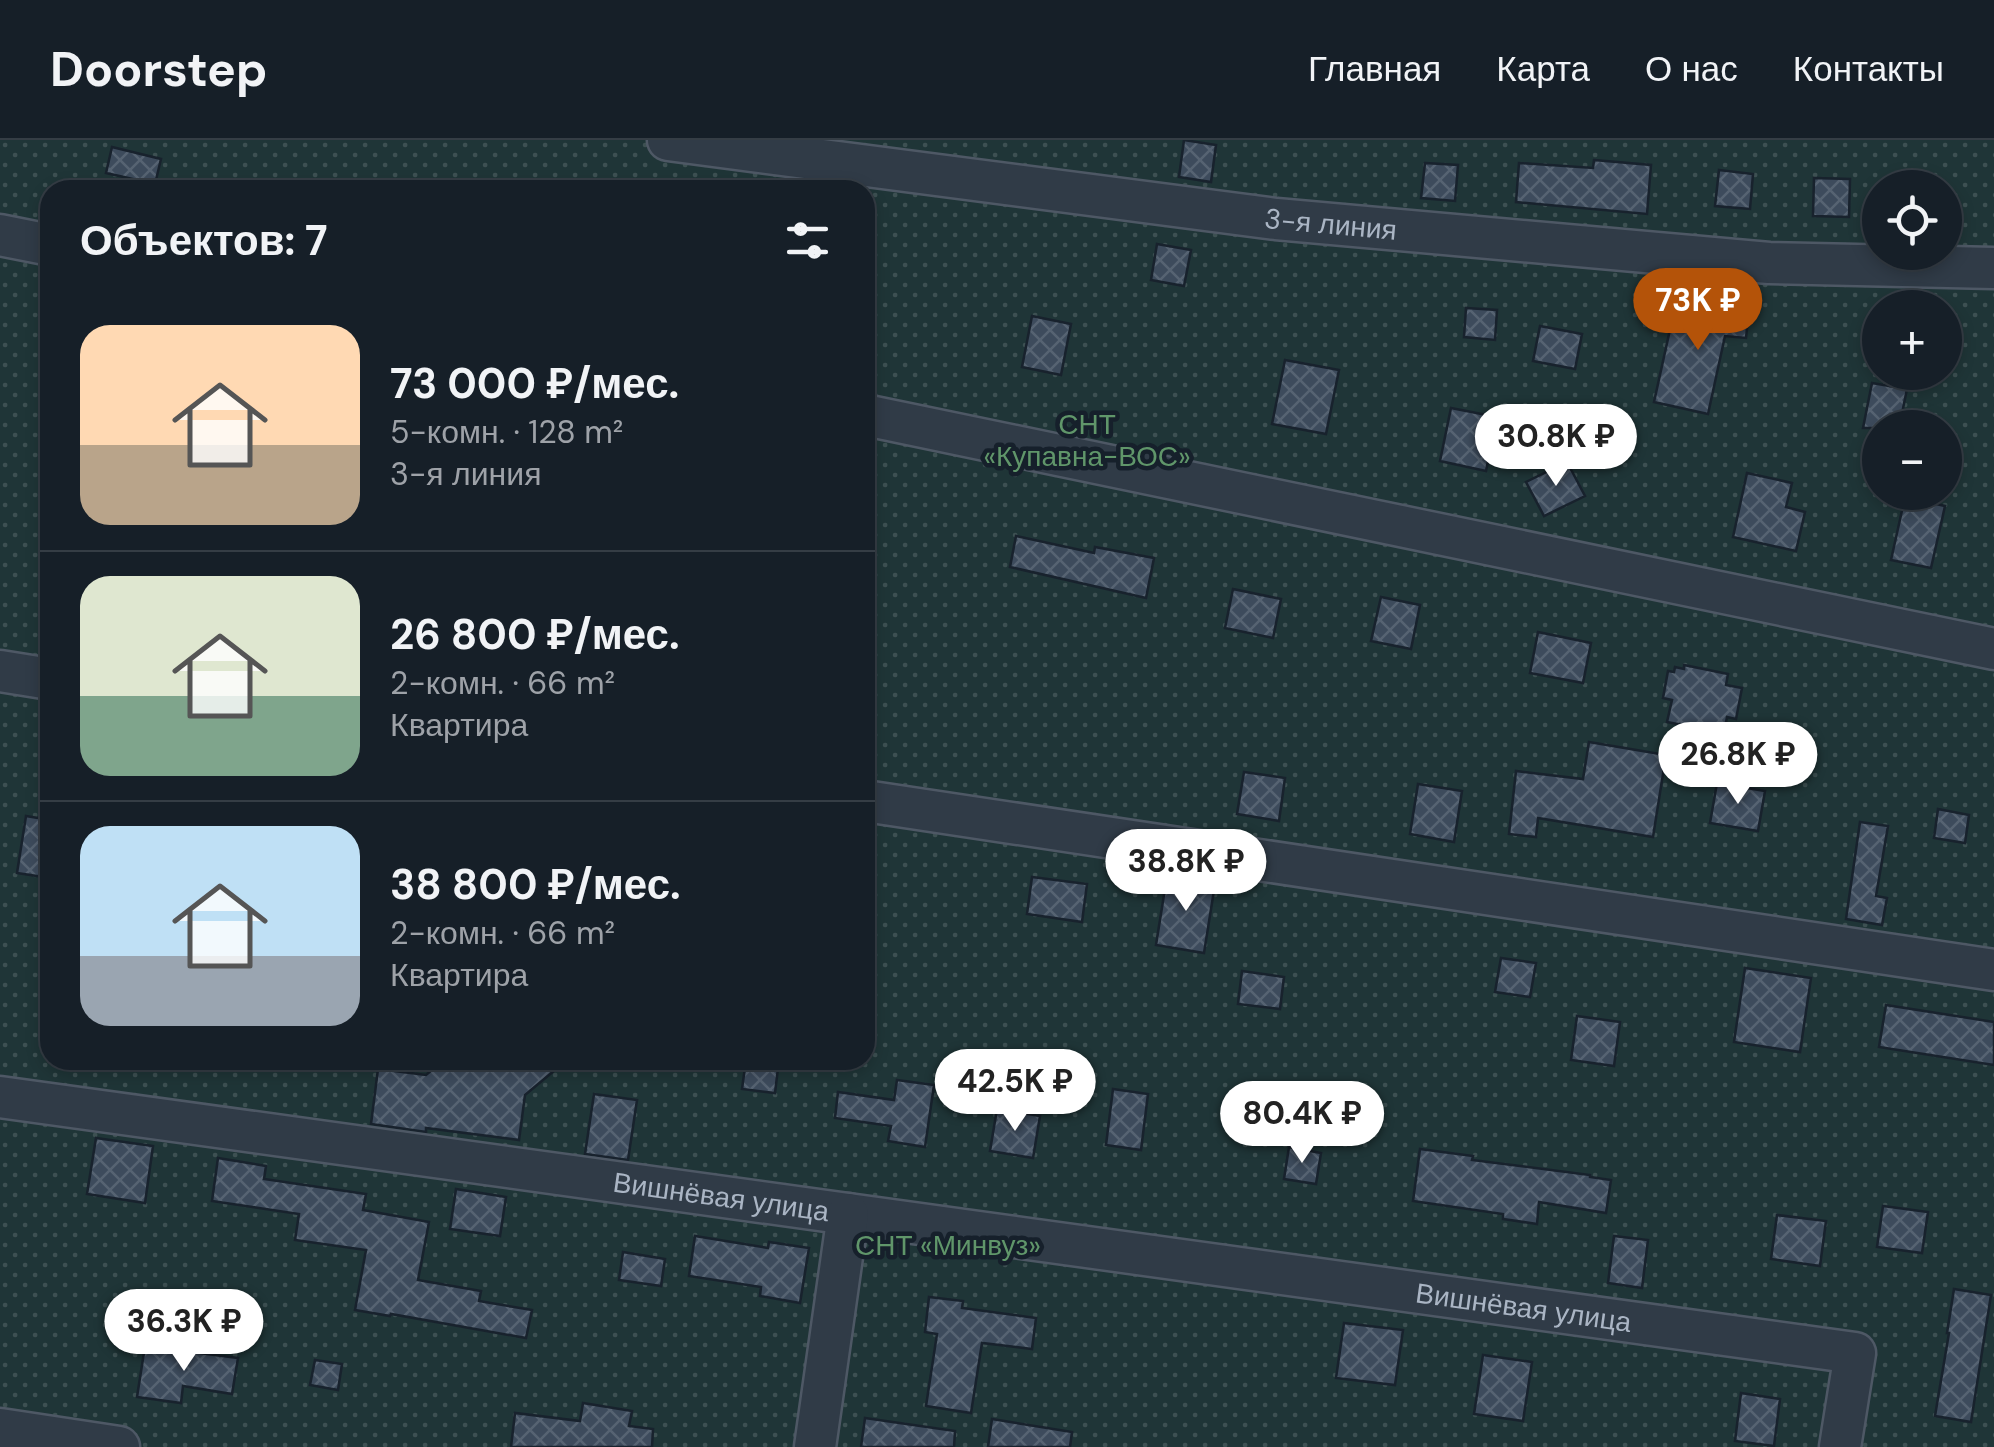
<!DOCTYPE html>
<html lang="ru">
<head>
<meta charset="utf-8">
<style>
	:root { --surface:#161f28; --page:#1f2730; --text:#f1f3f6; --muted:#9ea2a8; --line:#353d45; --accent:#b45309 }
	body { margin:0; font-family:"DM Sans",sans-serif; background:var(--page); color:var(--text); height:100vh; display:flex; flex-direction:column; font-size:38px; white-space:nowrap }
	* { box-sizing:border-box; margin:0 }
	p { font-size:32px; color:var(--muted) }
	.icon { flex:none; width:55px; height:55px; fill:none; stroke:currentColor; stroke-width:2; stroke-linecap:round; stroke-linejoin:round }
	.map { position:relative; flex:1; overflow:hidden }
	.side { position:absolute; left:40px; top:40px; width:835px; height:890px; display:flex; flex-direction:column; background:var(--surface); border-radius:30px; box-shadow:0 5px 15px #0003,0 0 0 2px var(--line) }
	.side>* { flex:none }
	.buttons { position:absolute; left:1862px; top:30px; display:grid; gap:20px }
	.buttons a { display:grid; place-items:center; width:100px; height:100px; border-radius:50%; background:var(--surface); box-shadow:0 5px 15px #0003,0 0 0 2px var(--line); font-size:50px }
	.price { position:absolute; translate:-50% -85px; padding:0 22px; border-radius:35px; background:#fff; color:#222; font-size:32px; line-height:65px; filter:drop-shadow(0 2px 5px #0008) }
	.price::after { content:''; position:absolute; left:50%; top:60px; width:30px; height:22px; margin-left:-15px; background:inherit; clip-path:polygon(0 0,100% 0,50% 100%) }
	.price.current { background:var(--accent); color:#fff }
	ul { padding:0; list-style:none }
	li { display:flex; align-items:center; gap:30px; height:250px; padding:0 40px }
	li+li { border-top:2px solid var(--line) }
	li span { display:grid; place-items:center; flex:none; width:280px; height:200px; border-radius:30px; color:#555 }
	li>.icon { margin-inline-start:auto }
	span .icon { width:120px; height:120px; fill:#fffc; stroke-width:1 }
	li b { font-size:42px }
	h2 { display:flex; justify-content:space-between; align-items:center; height:120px; padding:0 40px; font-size:42px }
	header { display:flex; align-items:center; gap:60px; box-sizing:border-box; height:140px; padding:0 50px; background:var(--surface); border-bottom:2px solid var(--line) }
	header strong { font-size:48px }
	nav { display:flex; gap:55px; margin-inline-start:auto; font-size:35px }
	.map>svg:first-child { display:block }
	.grass { fill:url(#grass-dots); fill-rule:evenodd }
	.building { fill:url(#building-cross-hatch); stroke:#18222d; stroke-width:2.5 }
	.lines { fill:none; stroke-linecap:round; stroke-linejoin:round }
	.minor-casing { stroke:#4e5865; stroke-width:45 }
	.minor { stroke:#303b47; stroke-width:40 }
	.labels { text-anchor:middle; stroke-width:9; stroke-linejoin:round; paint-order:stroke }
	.street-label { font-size:28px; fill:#aab5c4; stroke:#16202b }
	.park-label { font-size:28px; fill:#60966a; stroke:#16202b }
</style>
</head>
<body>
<header>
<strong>Doorstep</strong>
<nav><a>Главная</a><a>Карта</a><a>О нас</a><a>Контакты</a></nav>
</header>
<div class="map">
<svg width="1994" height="1307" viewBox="0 0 1994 1307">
	<defs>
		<pattern id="grass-dots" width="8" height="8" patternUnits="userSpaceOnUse" patternTransform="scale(2.5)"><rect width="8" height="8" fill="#1f3537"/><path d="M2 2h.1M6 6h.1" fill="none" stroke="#3d5052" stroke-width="1.8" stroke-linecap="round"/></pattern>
		<pattern id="building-cross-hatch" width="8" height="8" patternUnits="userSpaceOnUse" patternTransform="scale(2.5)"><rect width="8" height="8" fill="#3d4b5c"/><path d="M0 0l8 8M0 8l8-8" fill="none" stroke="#566372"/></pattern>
	</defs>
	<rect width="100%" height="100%" fill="#1d2936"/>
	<!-- grass -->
	<path class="grass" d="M0 0H1994V1307H0ZM1880 48H1945V112H1880ZM50 50H865V920H50ZM1880 168H1945V232H1880ZM1880 288H1945V352H1880Z"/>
	<!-- building -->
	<g class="building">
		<path d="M1184 0 1216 5 1211 42 1179 37Z"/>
		<path d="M112 7 161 19 155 44 106 33Z"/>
		<path d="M1594 20 1651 25 1647 74 1516 62 1519 23 1593 28Z"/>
		<path d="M1425 23 1458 25 1455 61 1421 58Z"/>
		<path d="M1719 30 1753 34 1750 69 1715 66Z"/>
		<path d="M1814 38 1850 39 1849 77 1813 76Z"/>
		<path d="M1157 104 1191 110 1184 146 1151 140Z"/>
		<path d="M1717 157 1750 160 1746 198 1725 196 1708 274 1654 262 1675 167 1716 172Z"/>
		<path d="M1466 168 1497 170 1495 200 1464 197Z"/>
		<path d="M1032 176 1071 184 1061 235 1022 227Z"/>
		<path d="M1540 186 1582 194 1575 229 1533 221Z"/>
		<path d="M1285 220 1339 230 1326 294 1272 284Z"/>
		<path d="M1872 243 1907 249 1899 288H1863Z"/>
		<path d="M1451 268 1497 277 1486 331 1440 321Z"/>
		<path d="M1567 322 1585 356 1544 376 1526 342Z"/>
		<path d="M1747 333 1792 343 1786 367 1805 372 1796 411 1733 397Z"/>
		<path d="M1905 357 1945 366 1931 428 1891 420Z"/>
		<path d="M1016 396 1094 413 1095 407 1154 418 1146 458 1010 427Z"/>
		<path d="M1233 449 1281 459 1273 498 1225 488Z"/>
		<path d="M1381 457 1420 465 1411 509 1371 501Z"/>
		<path d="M1538 492 1591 503 1583 543 1530 533Z"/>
		<path d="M1684 525 1728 534 1726 545 1742 548 1736 579 1727 577 1724 593 1667 582 1672 560 1663 558 1668 531 1674 532 1675 527 1684 529Z"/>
		<path d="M1589 602 1666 615 1653 697 1538 678 1536 697 1509 694 1516 631 1583 639Z"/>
		<path d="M1244 632 1285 638 1279 681 1237 674Z"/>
		<path d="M1717 643 1765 651 1758 691 1710 683Z"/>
		<path d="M1418 644 1462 651 1454 702 1410 694Z"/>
		<path d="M1938 669 1969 675 1965 703 1934 698Z"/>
		<path d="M26 676 50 680V738L17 733Z"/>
		<path d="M1860 682 1888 686 1876 756 1887 758 1882 785 1846 779Z"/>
		<path d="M1167 736 1215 744 1204 813 1156 805Z"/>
		<path d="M1032 737 1087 744 1082 782 1027 774Z"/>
		<path d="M1501 818 1536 823 1530 857 1495 852Z"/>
		<path d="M1745 828 1811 838 1800 912 1734 902Z"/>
		<path d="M1242 831 1284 837 1280 869 1238 864Z"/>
		<path d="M1886 865 1994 882V925L1879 907Z"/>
		<path d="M1577 876 1620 882 1614 926 1571 920Z"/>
		<path d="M444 920H567L525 955 519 1000 426 988V992L371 984 378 929 426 935Z"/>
		<path d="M746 920H779L775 953 742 949Z"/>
		<path d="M897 940 934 945 925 1007 888 1001 891 986 835 978 838 952 894 960Z"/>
		<path d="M1113 949 1148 954 1141 1010 1106 1005Z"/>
		<path d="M594 954 637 960 628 1020 585 1014Z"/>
		<path d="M997 969 1040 976 1033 1018 990 1011Z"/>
		<path d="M96 998 153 1006 145 1063 87 1054Z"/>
		<path d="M1289 1007 1321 1013 1316 1044 1284 1039Z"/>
		<path d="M1420 1009 1473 1016 1472 1020 1590 1035V1037L1611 1040 1606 1073 1539 1062 1537 1084 1503 1079V1074L1413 1061Z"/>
		<path d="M218 1018 266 1026 264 1039 366 1054 363 1070 429 1082 418 1140 481 1151 479 1161 532 1170 526 1198 391 1174 390 1176 355 1170 366 1110 295 1100 299 1074 212 1061Z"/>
		<path d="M456 1049 506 1057 500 1096 450 1089Z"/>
		<path d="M1883 1066 1928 1072 1922 1113 1877 1107Z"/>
		<path d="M1777 1075 1826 1081 1820 1126 1771 1119Z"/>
		<path d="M695 1096 768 1108 769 1102 809 1108 800 1163 760 1156 761 1147 689 1136Z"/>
		<path d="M1614 1096 1648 1100 1642 1148 1608 1143Z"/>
		<path d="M623 1112 665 1119 661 1146 619 1140Z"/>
		<path d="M1954 1149 1991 1155 1971 1282 1935 1276 1949 1193H1947Z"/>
		<path d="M929 1157 963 1161 962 1168 1036 1178 1032 1209 982 1203 971 1273 926 1266 937 1194 925 1192Z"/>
		<path d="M1344 1183 1403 1190 1395 1245 1336 1238Z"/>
		<path d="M145 1206 238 1218 232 1254 183 1246 181 1263 137 1257Z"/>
		<path d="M1483 1215 1532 1222 1523 1281 1474 1274Z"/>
		<path d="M315 1220 342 1224 338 1250 310 1245Z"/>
		<path d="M1741 1253 1780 1259 1774 1306 1735 1301Z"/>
		<path d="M583 1263 632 1271 629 1286 653 1289 652 1307H511L515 1273 580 1281Z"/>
		<path d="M865 1278 955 1291 954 1307H861Z"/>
		<path d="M992 1279 1072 1292 1070 1307H988Z"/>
	</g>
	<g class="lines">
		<!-- minor casing -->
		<g class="minor-casing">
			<g id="minor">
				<path id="s1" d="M668 0 1276 79 1769 123 1994 128"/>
				<path d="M0 95 50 105"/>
				<path d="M865 275 1994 509"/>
				<path d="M0 531 50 539"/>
				<path d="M865 661 1994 830"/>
				<path id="s2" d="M0 957 1855 1213 1840 1307"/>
				<path d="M0 1289 119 1307"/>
				<path d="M815 1307 848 1074"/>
			</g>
		</g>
		<!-- minor -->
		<use href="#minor" class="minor"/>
	</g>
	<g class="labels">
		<!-- street labels -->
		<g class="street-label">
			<text dy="10" stroke="none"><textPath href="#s1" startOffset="668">3-я линия</textPath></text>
			<text dy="10" stroke="none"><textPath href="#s2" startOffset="728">Вишнёвая улица</textPath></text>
			<text dy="10" stroke="none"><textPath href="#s2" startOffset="1538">Вишнёвая улица</textPath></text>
		</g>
		<!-- park labels -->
		<g class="park-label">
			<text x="1087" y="294">СНТ<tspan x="1087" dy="32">«Купавна-ВОС»</tspan></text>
			<text x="948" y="1115">СНТ «Минвуз»</text>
		</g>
	</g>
</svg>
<div class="buttons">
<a><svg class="icon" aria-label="locate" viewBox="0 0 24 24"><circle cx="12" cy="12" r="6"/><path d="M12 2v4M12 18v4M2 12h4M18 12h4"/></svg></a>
<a>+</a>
<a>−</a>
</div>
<b class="price current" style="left:1698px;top:213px">73K ₽</b>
<b class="price" style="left:1556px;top:349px">30.8K ₽</b>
<b class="price" style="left:1738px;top:667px">26.8K ₽</b>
<b class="price" style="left:1186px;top:774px">38.8K ₽</b>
<b class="price" style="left:1015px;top:994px">42.5K ₽</b>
<b class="price" style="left:1302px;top:1026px">80.4K ₽</b>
<b class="price" style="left:184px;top:1234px">36.3K ₽</b>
<section class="side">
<h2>Объектов: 7<svg class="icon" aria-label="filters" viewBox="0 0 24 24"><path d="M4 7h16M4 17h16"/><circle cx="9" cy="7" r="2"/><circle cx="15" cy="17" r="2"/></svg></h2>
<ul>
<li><span style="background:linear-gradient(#ffd9b3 60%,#b9a48a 0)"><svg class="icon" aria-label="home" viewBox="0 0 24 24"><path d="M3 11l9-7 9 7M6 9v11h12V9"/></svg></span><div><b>73 000 ₽/мес.</b><p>5-комн. · 128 m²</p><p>3-я линия</p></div></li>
<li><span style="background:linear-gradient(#dfe7d0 60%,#7fa58c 0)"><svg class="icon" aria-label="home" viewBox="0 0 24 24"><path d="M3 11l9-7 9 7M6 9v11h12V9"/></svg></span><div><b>26 800 ₽/мес.</b><p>2-комн. · 66 m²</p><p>Квартира</p></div></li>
<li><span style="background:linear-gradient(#bfe0f5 65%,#9aa5b1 0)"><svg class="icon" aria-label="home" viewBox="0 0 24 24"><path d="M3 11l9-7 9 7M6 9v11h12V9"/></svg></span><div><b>38 800 ₽/мес.</b><p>2-комн. · 66 m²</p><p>Квартира</p></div></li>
</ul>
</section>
</div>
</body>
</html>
